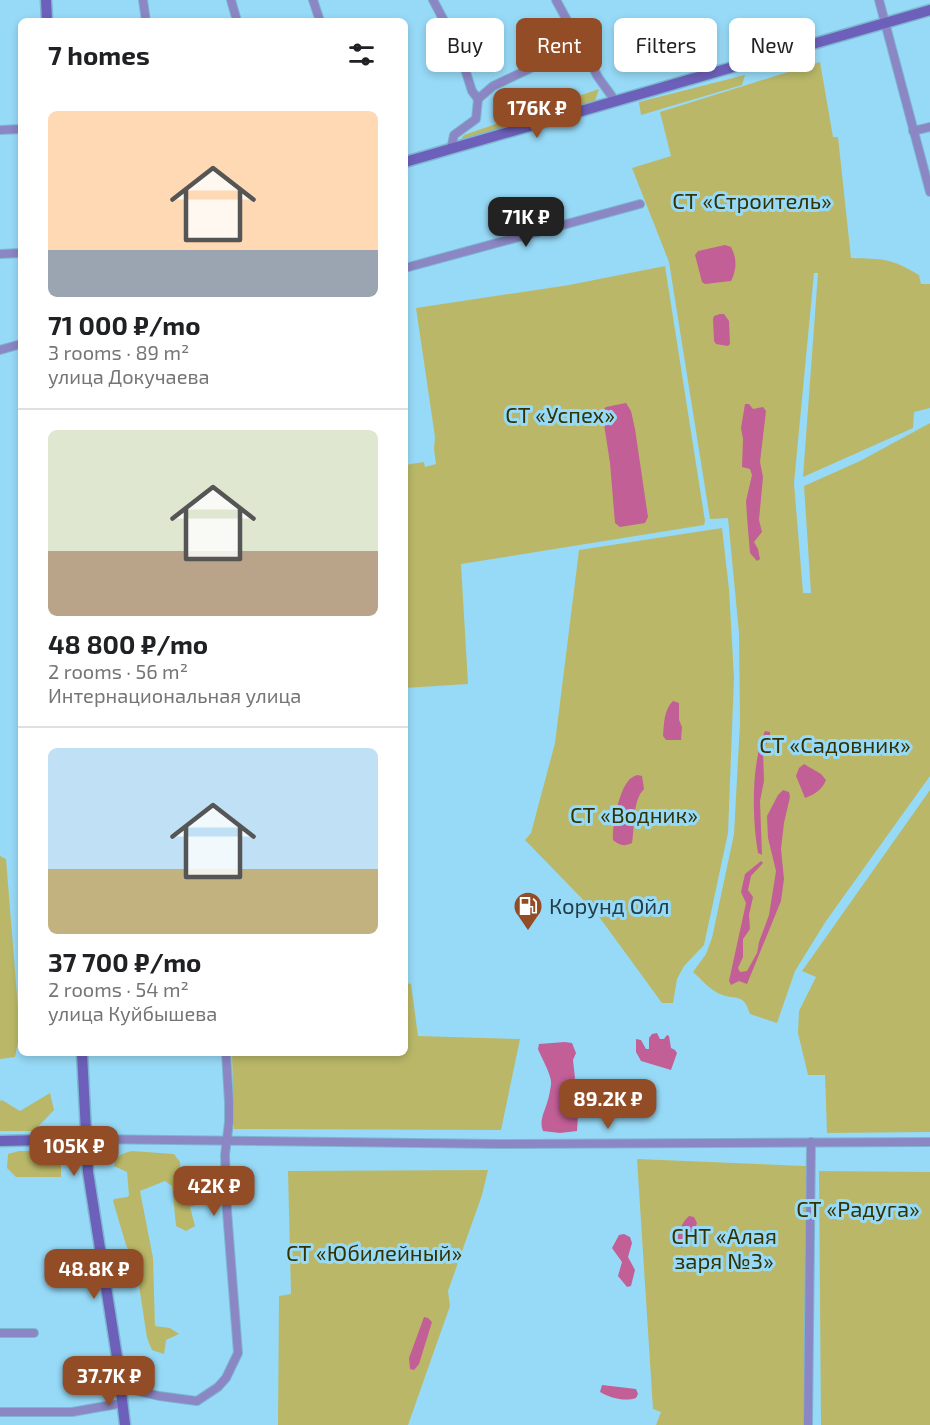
<!DOCTYPE html>
<html lang="en">
<head>
<meta charset="utf-8">
<style>
	:root { --surface:#fff; --page:#f6f6f6; --text:#202124; --muted:#757577; --line:#e0e0e0; --accent:#934d26 }
	body { margin:0; font-family:"Exo 2",sans-serif; background:var(--page); color:var(--text); height:100vh; display:flex; flex-direction:column; font-size:22px; white-space:nowrap }
	* { box-sizing:border-box; margin:0 }
	p { font-size:20px; color:var(--muted) }
	.icon { flex:none; width:33px; height:33px; fill:none; stroke:currentColor; stroke-width:2; stroke-linecap:round; stroke-linejoin:round }
	.map { position:relative; flex:1; overflow:hidden }
	.drawer { position:absolute; left:18px; top:18px; width:390px; height:1038px; display:flex; flex-direction:column; background:var(--surface); border-radius:9px; box-shadow:0 3px 9px #0003 }
	.drawer>* { flex:none }
	.hud { position:absolute; left:426px; top:18px; width:414px; height:54px; display:flex; gap:12px }
	.price { position:absolute; translate:-50% -51px; padding:0 14px; border-radius:12px; background:var(--accent); color:#fff; font-size:20px; line-height:39px; filter:drop-shadow(0 2px 3px #0008) }
	.price::after { content:''; position:absolute; left:50%; top:36px; width:18px; height:14px; margin-left:-9px; background:inherit; clip-path:polygon(0 0,100% 0,50% 100%) }
	.price.on { background:#222; color:#fff }
	ul { padding:0; list-style:none }
	li { display:grid; align-content:center; gap:12px; height:318px; padding:0 30px }
	li+li { border-top:2px solid var(--line) }
	li span { display:grid; place-items:center; height:186px; border-radius:9px; color:#555 }
	li>.icon { margin-inline-start:auto }
	span .icon { width:108px; height:108px; fill:#fffc; stroke-width:1 }
	li b { font-size:26px }
	h2 { display:flex; justify-content:space-between; align-items:center; height:72px; padding:0 30px; font-size:26px }
	.tag { padding:0 21px; border-radius:9px; background:var(--surface); box-shadow:0 3px 9px #0003; font-size:21px; line-height:54px }
	.tag.on { background:var(--accent); color:#fff }
	.map>svg:first-child { display:block }
	.green { fill:#bab868 }
	.water { fill:#c25f97 }
	.lines { fill:none; stroke-linecap:round; stroke-linejoin:round }
	.street-casing { stroke:#7db7d1; stroke-width:10 }
	.secondary-casing { stroke:#7db7d1; stroke-width:13 }
	.street { stroke:#8b86c4; stroke-width:8 }
	.secondary { stroke:#6d60bb; stroke-width:10 }
	.labels { text-anchor:middle; stroke-width:6; stroke-linejoin:round; paint-order:stroke }
	.park-label { font-size:22px; fill:#343200; stroke:#97daf7 }
	.poi-label { font-size:22px; fill:#223d49; stroke:#97daf7; text-anchor:start }
</style>
</head>
<body>
<div class="map">
<svg width="930" height="1425" viewBox="0 0 930 1425">
	<rect width="100%" height="100%" fill="#97daf7"/>
	<!-- green -->
	<g class="green">
		<path d="M820 62 833 137H838L851 258C883 259 891 258 919 275L921 284H930V408L914 412 913 428 803 477 818 273H814L794 483 803 593H811L804 486 860 461 930 423V776L826 921 795 971 777 1023 750 1014C743 992 737 1001 720 994 710 990 701 979 693 972L706 954 712 938 734 834 740 723 739 633 728 518 710 519 669 262 632 168 671 156 660 112Z"/>
		<path d="M745 75 742 85 641 115 639 102Z"/>
		<path d="M599 89 595 101 458 143 464 135Z"/>
		<path d="M665 266 705 521 704 525 461 564 468 684 405 688V465L424 462 425 467 436 464 434 449 435 437 416 308 569 285Z"/>
		<path d="M722 528 729 589 734 678 728 833 704 945 684 966 677 979 673 1003H662L597 914 525 840 531 833 555 743 579 550Z"/>
		<path d="M930 790V1132L827 1133 825 1075H808L798 1033 799 1011 816 977 802 971Z"/>
		<path d="M0 856 6 859 20 1033 15 1057 0 1059Z"/>
		<path d="M405 983 411 984 418 1036 520 1039 501 1130 234 1129 232 1053H405Z"/>
		<path d="M50 1093 54 1110 34 1131H0V1101L2 1100 20 1111Z"/>
		<path d="M19 1151H50L61 1165V1177H16L7 1168 8 1154Z"/>
		<path d="M132 1151 174 1154 180 1162 182 1186 202 1191 199 1204 190 1207 195 1226 186 1231 176 1226 172 1186 165 1181 140 1191 153 1258 155 1326 170 1328 179 1334 166 1340 164 1354 152 1350 147 1338 136 1266 126 1245 113 1201 114 1199 127 1197 129 1195 127 1172 114 1166C115 1155 123 1153 132 1151Z"/>
		<path d="M637 1159 806 1166 808 1425H656L661 1412 653 1409Z"/>
		<path d="M488 1170 482 1195 448 1291 450 1306 408 1425H278L279 1296 291 1294 288 1171Z"/>
		<path d="M819 1171 930 1172V1425H821Z"/>
	</g>
	<!-- water -->
	<g class="water">
		<path d="M725 245 731 247C737 258 737 269 731 281L705 284 702 282 695 255 698 251Z"/>
		<path d="M720 314H724L729 321 730 344 728 346 716 344 714 341 713 319 714 316Z"/>
		<path d="M626 403 631 411 635 429 648 517 645 523 620 527 615 523 610 463 602 411 606 407Z"/>
		<path d="M745 404H749L753 409 763 407 766 411 760 462 763 477 759 520 762 532 754 542 758 549 760 559 757 561 750 553 747 517 746 501 752 475 750 469 742 467 743 439 741 428Z"/>
		<path d="M673 701 679 703V720L682 727 681 740H666L663 736C664 724 664 709 673 701Z"/>
		<path d="M765 731 770 732V737L763 751 764 781 760 801 762 855 758 853C752 818 751 763 765 731Z"/>
		<path d="M804 764 821 774 826 780C822 790 815 794 805 798L796 776 799 768Z"/>
		<path d="M637 775 642 776 644 789C632 801 635 827 632 843 624 847 619 845 613 840 612 826 619 790 629 780 629 779 636 775 637 775Z"/>
		<path d="M783 790 789 792 790 797 784 823 781 849 784 879 781 901 747 984 739 981 731 985 729 981 746 903 741 892 745 874 761 861 763 863 751 876 748 890 753 897 749 915 750 929 743 939V957L738 968 740 972 747 971 757 953 759 942 769 915 776 871 768 838 767 816 778 795Z"/>
		<path d="M657 1033 660 1039H664L667 1035 669 1036 671 1048 675 1050 677 1053 671 1070 641 1061 636 1052V1039L641 1040 646 1049H649V1038L652 1034Z"/>
		<path d="M565 1042 572 1043 576 1053 573 1060 575 1078 572 1085 578 1116 577 1131 560 1133 543 1131C539 1121 544 1113 547 1103 549 1098 550 1090 551 1085 553 1077 541 1057 538 1049L539 1044Z"/>
		<path d="M689 1216 694 1217 697 1223 694 1231 682 1248 677 1243C678 1233 681 1223 689 1216Z"/>
		<path d="M624 1234 630 1237 632 1243 628 1257 635 1270 631 1286 627 1287 618 1276 622 1262 612 1248 619 1235Z"/>
		<path d="M424 1317 428 1318 432 1322 419 1364 414 1370 410 1369 409 1358Z"/>
		<path d="M602 1385 636 1389 638 1394 636 1398C625 1402 610 1398 600 1392Z"/>
	</g>
	<g class="lines">
		<!-- street casing -->
		<g class="street-casing">
			<g id="street">
				<path d="M143 0 146 21"/>
				<path d="M231 0 237 21"/>
				<path d="M313 0 320 21"/>
				<path d="M433 0 458 47 472 91 478 99 476 119 454 135 451 149"/>
				<path d="M556 0 598 77 616 102"/>
				<path d="M879 0 930 192"/>
				<path d="M478 99 493 86 580 45"/>
				<path d="M0 130 21 129"/>
				<path d="M913 131 930 127"/>
				<path d="M0 254 21 253"/>
				<path d="M405 268 640 204"/>
				<path d="M0 350 21 344"/>
				<path d="M85 1139 499 1144 930 1142"/>
				<path d="M0 1333H34"/>
				<path d="M121 1387 159 1396 197 1401 218 1387 226 1378 238 1353 227 1211 225 1155 229 1122V1102L226 1053"/>
				<path d="M0 1412H72L123 1403"/>
				<path d="M808 1425 811 1142"/>
			</g>
		</g>
		<!-- secondary casing -->
		<g class="secondary-casing">
			<g id="secondary">
				<path d="M46 0 47 21"/>
				<path d="M405 162 930 10"/>
				<path d="M82 1053 88 1172 117 1357 125 1425"/>
				<path d="M0 1141 85 1139"/>
			</g>
		</g>
		<!-- street -->
		<use href="#street" class="street"/>
		<!-- secondary -->
		<use href="#secondary" class="secondary"/>
	</g>
	<!-- icons -->
	<defs>
		<g id="fuel-pin" transform="scale(1.5)"><path d="M0 17L-7.5 6A9.5 9.5 0 1 1 7.5 6Z" fill="#934d26" stroke="#97daf7"/><path d="M-5.5-6h7V0h2V4h1.3V-2.5L3-4.5l.8-.8L6-3V5H2.5V1h-1V6h-7ZM-4.2-4.7v3.2H.2V-4.7Z" fill="#fff"/></g>
	</defs>
	<g fill-rule="evenodd">
		<use href="#fuel-pin" x="528" y="906"/>
	</g>
	<g class="labels">
		<!-- park labels -->
		<g class="park-label">
			<text x="752" y="209">СТ «Строитель»</text>
			<text x="560" y="423">СТ «Успех»</text>
			<text x="835" y="753">СТ «Садовник»</text>
			<text x="634" y="823">СТ «Водник»</text>
			<text x="858" y="1217">СТ «Радуга»</text>
			<text x="724" y="1244">СНТ «Алая<tspan x="724" dy="25">заря №3»</tspan></text>
			<text x="374" y="1261">СТ «Юбилейный»</text>
		</g>
		<!-- poi labels -->
		<g class="poi-label">
			<text x="549" y="914">Корунд Ойл</text>
		</g>
	</g>
</svg>
<b class="price" style="left:537px;top:139px">176K ₽</b>
<b class="price on" style="left:526px;top:248px">71K ₽</b>
<b class="price" style="left:608px;top:1130px">89.2K ₽</b>
<b class="price" style="left:74px;top:1177px">105K ₽</b>
<b class="price" style="left:214px;top:1217px">42K ₽</b>
<b class="price" style="left:94px;top:1300px">48.8K ₽</b>
<b class="price" style="left:109px;top:1407px">37.7K ₽</b>
<div class="hud">
<a class="tag">Buy</a>
<a class="tag on">Rent</a>
<a class="tag">Filters</a>
<a class="tag">New</a>
</div>
<section class="drawer">
<h2>7 homes<svg class="icon" aria-label="filters" viewBox="0 0 24 24"><path d="M4 7h16M4 17h16"/><circle cx="9" cy="7" r="2"/><circle cx="15" cy="17" r="2"/></svg></h2>
<ul>
<li><span style="background:linear-gradient(#ffd9b3 75%,#9aa5b1 0)"><svg class="icon" aria-label="home" viewBox="0 0 24 24"><path d="M3 11l9-7 9 7M6 9v11h12V9"/></svg></span><div><b>71 000 ₽/mo</b><p>3 rooms · 89 m²</p><p>улица Докучаева</p></div></li>
<li><span style="background:linear-gradient(#dfe7d0 65%,#b9a48a 0)"><svg class="icon" aria-label="home" viewBox="0 0 24 24"><path d="M3 11l9-7 9 7M6 9v11h12V9"/></svg></span><div><b>48 800 ₽/mo</b><p>2 rooms · 56 m²</p><p>Интернациональная улица</p></div></li>
<li><span style="background:linear-gradient(#bfe0f5 65%,#c2b280 0)"><svg class="icon" aria-label="home" viewBox="0 0 24 24"><path d="M3 11l9-7 9 7M6 9v11h12V9"/></svg></span><div><b>37 700 ₽/mo</b><p>2 rooms · 54 m²</p><p>улица Куйбышева</p></div></li>
</ul>
</section>
</div>
</body>
</html>
